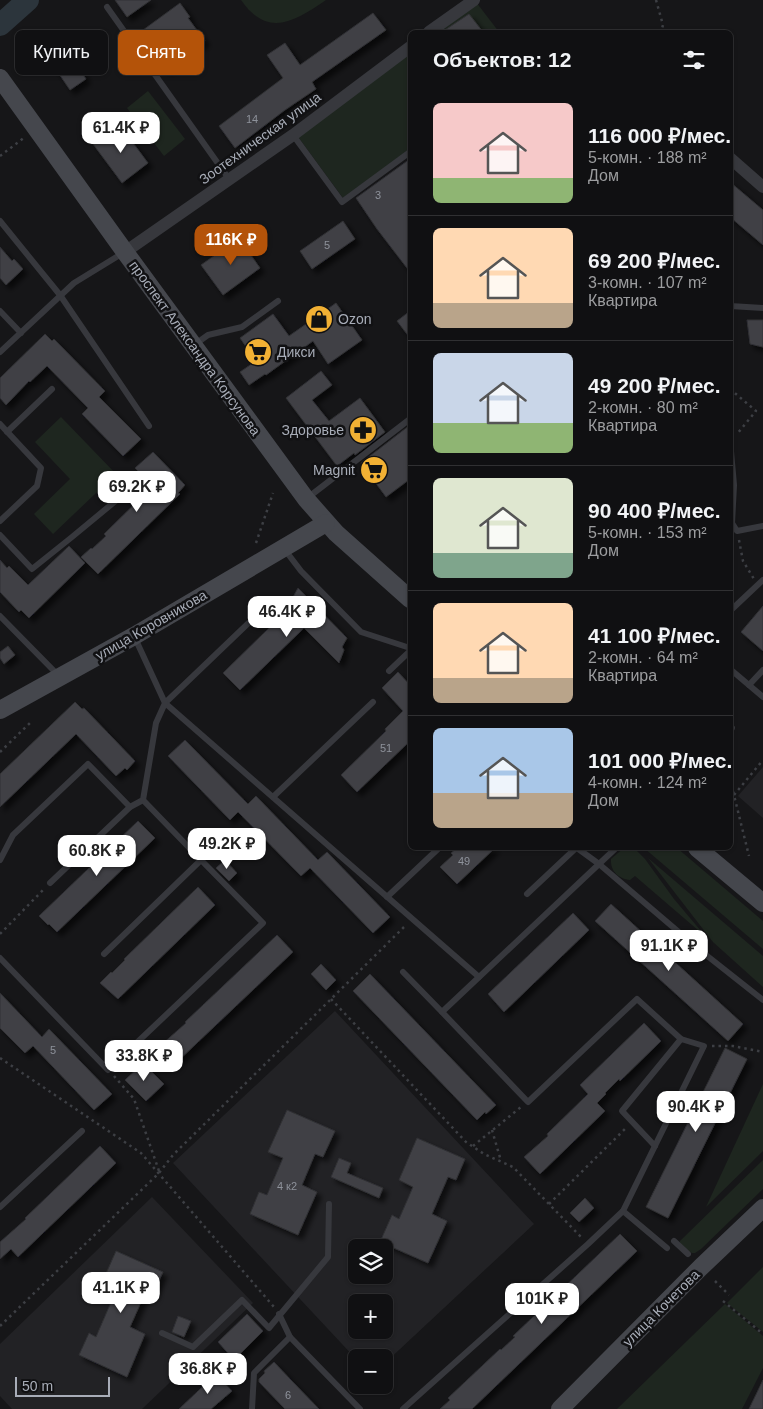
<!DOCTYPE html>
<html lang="ru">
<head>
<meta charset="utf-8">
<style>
	:root { --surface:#101012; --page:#19191b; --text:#f1f3f6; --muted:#9c9d9f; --line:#303032; --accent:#b45309 }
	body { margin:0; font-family:Arial,sans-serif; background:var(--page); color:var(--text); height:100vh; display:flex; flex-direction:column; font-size:19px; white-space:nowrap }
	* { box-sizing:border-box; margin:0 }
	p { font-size:16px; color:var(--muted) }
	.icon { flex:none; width:28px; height:28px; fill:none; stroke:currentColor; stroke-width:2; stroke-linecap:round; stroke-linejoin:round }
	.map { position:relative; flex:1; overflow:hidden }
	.drawer { position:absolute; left:408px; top:30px; width:325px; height:820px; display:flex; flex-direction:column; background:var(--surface); border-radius:8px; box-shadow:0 1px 4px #0004,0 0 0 1px var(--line) }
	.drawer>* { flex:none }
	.banner { position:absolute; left:15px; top:30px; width:318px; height:45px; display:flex; gap:10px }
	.tools { position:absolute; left:348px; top:1239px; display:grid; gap:10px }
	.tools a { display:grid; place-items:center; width:45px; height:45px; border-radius:8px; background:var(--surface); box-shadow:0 1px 4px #0004,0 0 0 1px var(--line); font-size:25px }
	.scale { position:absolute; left:15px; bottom:12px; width:95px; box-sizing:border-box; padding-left:5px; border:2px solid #a8adb8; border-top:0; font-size:14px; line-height:18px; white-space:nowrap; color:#a8adb8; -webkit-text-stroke:4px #111113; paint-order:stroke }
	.price { position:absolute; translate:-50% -42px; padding:0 11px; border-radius:10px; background:#fff; color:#222; font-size:16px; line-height:32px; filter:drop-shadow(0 1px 2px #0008) }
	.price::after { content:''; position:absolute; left:50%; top:30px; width:15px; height:11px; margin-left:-8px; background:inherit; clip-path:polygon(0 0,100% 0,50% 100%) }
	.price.active { background:var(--accent); color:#fff }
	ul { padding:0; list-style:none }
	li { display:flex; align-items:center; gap:15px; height:125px; padding:0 25px }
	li+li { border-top:1px solid var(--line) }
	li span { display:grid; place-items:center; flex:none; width:140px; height:100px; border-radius:8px; color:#555 }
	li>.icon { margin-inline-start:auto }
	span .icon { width:60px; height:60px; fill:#fffc; stroke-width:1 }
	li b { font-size:21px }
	h2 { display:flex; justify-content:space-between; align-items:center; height:60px; padding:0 25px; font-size:21px }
	.chip { padding:0 18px; border-radius:8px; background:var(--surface); box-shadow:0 1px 4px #0004,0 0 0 1px var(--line); font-size:18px; line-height:45px }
	.chip.active { background:var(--accent); color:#fff }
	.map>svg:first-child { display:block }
	.built { fill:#222225; fill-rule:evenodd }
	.green { fill:#1e261f }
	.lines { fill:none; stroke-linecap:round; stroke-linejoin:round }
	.river { stroke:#2c353c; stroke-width:22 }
	.building { fill:#404145; stroke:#303034; filter:url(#shadow) }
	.path { stroke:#3d3f44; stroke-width:2.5; stroke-dasharray:2.5 4; stroke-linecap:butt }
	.lane { stroke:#37383d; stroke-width:6 }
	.street { stroke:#37383d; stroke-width:12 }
	.secondary { stroke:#45474d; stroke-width:18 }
	.labels { text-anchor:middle; stroke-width:5; stroke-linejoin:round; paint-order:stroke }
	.number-label { font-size:11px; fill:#8e929b }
	.street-label { font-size:14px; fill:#a8adb8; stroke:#111113 }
	.poi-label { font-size:14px; fill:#a8adb8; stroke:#111113; text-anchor:start }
</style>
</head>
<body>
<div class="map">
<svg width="763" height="1409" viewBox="0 0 763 1409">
	<defs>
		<filter id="shadow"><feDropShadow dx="4.5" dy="4.5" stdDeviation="2.5" flood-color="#0009"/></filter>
	</defs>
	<rect width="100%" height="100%" fill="#161618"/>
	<!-- built -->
	<g class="built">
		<path d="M763 767V818L738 796Z"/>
		<path d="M335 1011 534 1224 384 1364V1358H356V1359L173 1163ZM356 1248H384V1275H356ZM356 1302H384V1330H356Z"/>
		<path d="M152 1197 253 1303 142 1409H12L0 1396V1344Z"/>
	</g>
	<!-- green -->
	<g class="green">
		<path d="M241 0H326C295 21 268 39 241 0Z"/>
		<path d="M476 2 499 32H434Z"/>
		<path d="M410 50V149L343 198 296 134Z"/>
		<path d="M148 91 185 139 164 156 127 108Z"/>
		<path d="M61 417 116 474 53 534 34 514 70 479 35 442Z"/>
		<path d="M624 848H634L645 859 674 899 706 937 635 876 630 880C619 879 610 871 611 859Z"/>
		<path d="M644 848H677L763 921V949Z"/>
		<path d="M648 858 763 956V987L713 942Z"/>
		<path d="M763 1084V1151L706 1207Z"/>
		<path d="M763 1160V1189L701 1249 695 1253H692L680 1245V1241Z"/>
		<path d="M763 1267V1332L727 1303Z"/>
		<path d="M725 1304 763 1336V1368L742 1409H617Z"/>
	</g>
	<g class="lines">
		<!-- river -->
		<path class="river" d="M0 25 28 0"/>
	</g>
	<!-- building -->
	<g class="building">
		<path d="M115 0H151L127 17Z"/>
		<path d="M180 3 190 17 188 18 205 41 167 70 139 33Z"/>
		<path d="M373 13 386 30 312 82 316 89 285 110 235 148 219 126 283 78 267 55 285 43 300 65Z"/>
		<path d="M469 14 483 32H442Z"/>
		<path d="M57 35 86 79 70 90 40 46Z"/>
		<path d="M119 124 148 163 122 183 93 144Z"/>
		<path d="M410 159V272L377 229 356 198Z"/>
		<path d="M730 182 763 210V245L730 217Z"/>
		<path d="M343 221 355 239 312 269 300 251Z"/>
		<path d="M239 238 260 268 223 295 201 265Z"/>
		<path d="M0 247 12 261 14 259 23 269 6 285 0 278Z"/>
		<path d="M336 303 362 340 328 364 313 341 266 375 265 374 249 385 240 372 256 361 240 338 273 314 289 336Z"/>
		<path d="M410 311V338L397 321Z"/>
		<path d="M747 320H763V347L750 344Z"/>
		<path d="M45 334 52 341 54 339 105 391 99 397 141 439 123 456 82 414 88 408 47 366 30 382 29 381 6 405 0 398V378Z"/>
		<path d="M321 371 332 385 312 400 329 421 360 398 385 432 355 455 354 453 337 466 286 398Z"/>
		<path d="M410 425V479L386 497 361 463Z"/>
		<path d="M153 452 185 485 178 493 180 494 98 574 81 557 91 548 92 549 106 536 104 534 153 486 135 468Z"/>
		<path d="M69 546 85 563 29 618 21 610 19 612 0 592V560L7 568 9 566 28 585Z"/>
		<path d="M298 588 347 638 342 647 344 650 339 663 304 628 240 690 223 673 269 628 267 627 286 609 282 605 292 599Z"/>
		<path d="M763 606V651L741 632Z"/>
		<path d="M8 646 15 655 4 664 0 658V652Z"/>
		<path d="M398 672 410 685V741L357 792 341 775 386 731 385 729 403 711 382 688Z"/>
		<path d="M75 702 82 709 84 708 135 761 127 770 125 768 116 776 76 734 0 807V774Z"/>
		<path d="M185 740 248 804 256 796 318 860 327 852 390 917 373 933 310 868 301 876 238 812 230 820 168 756Z"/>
		<path d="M138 821 155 838 57 932 49 924 48 925 39 916Z"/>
		<path d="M457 848H495L457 884 440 867 453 855 451 853Z"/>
		<path d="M225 860 237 873 229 881 216 868Z"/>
		<path d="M198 887 215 905 118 999 100 983 111 972 112 973 125 960 124 959Z"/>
		<path d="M611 904 743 1024 728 1041 595 921Z"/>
		<path d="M573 913 589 930 504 1012 488 994Z"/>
		<path d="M277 935 293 952 178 1061 170 1054 169 1055 160 1046 186 1023 185 1022Z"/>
		<path d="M321 964 336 980 326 990 311 974Z"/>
		<path d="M370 974 496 1105 486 1114 485 1112 477 1120 353 991Z"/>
		<path d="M0 993 42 1037 49 1029 112 1094 94 1110 33 1046 25 1053 0 1028Z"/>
		<path d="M644 1023 661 1041 620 1081 619 1079 605 1093 606 1094 597 1103 605 1111 540 1174 524 1157 548 1136 547 1134 588 1094 580 1085Z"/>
		<path d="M725 1048 747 1059 668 1218 646 1207Z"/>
		<path d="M143 1063 164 1084 146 1101 125 1080Z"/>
		<path d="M287 1110 335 1131 323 1157 315 1154 302 1185 317 1192 298 1235 250 1214 259 1192 267 1195 283 1158 268 1152Z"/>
		<path d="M417 1138 465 1159 456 1180 448 1177 432 1214 447 1221 428 1263 380 1242 392 1215 399 1219 413 1187 399 1180Z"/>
		<path d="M100 1146 116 1163 18 1257 11 1249 0 1259V1242L26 1219 25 1218Z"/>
		<path d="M339 1158 351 1163 347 1173 383 1188 379 1198 331 1177Z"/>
		<path d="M585 1198 594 1208 579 1222 570 1213Z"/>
		<path d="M620 1234 637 1251 472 1409H440L450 1400 448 1398 500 1349 501 1350 515 1337 513 1336Z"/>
		<path d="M116 1251 163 1272 153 1294 146 1291 130 1327 145 1334 127 1377 79 1355 89 1333 96 1337 112 1300 97 1294Z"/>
		<path d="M247 1314 263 1331 234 1360 218 1342Z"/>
		<path d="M178 1316 191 1321 184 1337 172 1332Z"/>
		<path d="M274 1362 291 1380 319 1409H285L259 1382V1379L265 1373 264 1371Z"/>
		<path d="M216 1374 232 1391 211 1409H179Z"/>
		<path d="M763 1380V1409H749Z"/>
	</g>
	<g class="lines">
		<!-- path -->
		<g class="path">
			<path d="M656 0 663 25 661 32"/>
			<path d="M0 156 25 137"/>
			<path d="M730 389 756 411 737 434"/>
			<path d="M739 540 743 561 754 579"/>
			<path d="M256 543 273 493"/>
			<path d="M0 752 31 722"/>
			<path d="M730 779 749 856"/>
			<path d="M734 795 763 760"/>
			<path d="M0 934 45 888"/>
			<path d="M331 999 466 1142 484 1154 513 1167 582 1238"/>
			<path d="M712 1046H733L763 1052"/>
			<path d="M0 1058 141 1153 274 1307"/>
			<path d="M114 1076 134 1099 159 1171"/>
			<path d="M492 1130 501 1161"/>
			<path d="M473 1146 521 1107"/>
			<path d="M549 1204 626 1128"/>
			<path d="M715 1281 729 1295"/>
			<path d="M723 1301 763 1334"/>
			<path d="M0 1326 159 1173 173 1155 406 925"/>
		</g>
		<!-- lane -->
		<g class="lane">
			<path d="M107 7 229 179"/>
			<path d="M293 135 342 202 410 152"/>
			<path d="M0 221 60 295 149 426"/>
			<path d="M730 306 763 308"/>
			<path d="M0 311 21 333"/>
			<path d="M194 345 208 335 242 327 278 301"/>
			<path d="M0 352 74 283 123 253"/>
			<path d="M0 424 41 468 37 486 0 521"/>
			<path d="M7 432 52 389"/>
			<path d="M730 440 734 485 732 523 737 531 763 526"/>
			<path d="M306 499 410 419"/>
			<path d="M0 535 32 569 72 537 124 494"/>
			<path d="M285 550 301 571 361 632 410 648"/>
			<path d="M730 611 763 580"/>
			<path d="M258 614 165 703 479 977"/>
			<path d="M0 616 59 676"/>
			<path d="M730 669 763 697"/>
			<path d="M389 671 410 651"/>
			<path d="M749 685 763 670"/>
			<path d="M730 727 732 728 730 731"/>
			<path d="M273 797 373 702"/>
			<path d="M577 848 599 864 701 951 763 1000"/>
			<path d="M616 848 442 1012 528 1102 637 999 681 1039 704 1046 623 1211 667 1248"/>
			<path d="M0 860 13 835 88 764 130 807"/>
			<path d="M50 883 130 807 143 800 156 723 165 703 135 638"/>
			<path d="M527 894 576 848"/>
			<path d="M387 897 439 848"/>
			<path d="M104 954 201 860 143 800"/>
			<path d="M0 958 108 1070 263 923 201 860"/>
			<path d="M403 972 442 1012"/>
			<path d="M655 1146 622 1111 681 1039"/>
			<path d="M0 1207 82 1131"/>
			<path d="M674 1241 688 1254"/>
			<path d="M279 1314 290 1337 360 1409"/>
			<path d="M162 1333 193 1347 242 1300 269 1328 328 1257 329 1204"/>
			<path d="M252 1409 254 1373 290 1337"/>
			<path d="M403 1409 588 1244 623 1211"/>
		</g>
		<!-- street -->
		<g class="street">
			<path d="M429 32 474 0"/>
			<path d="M730 158 763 187"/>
			<path d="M125 252 293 135 410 47"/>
		</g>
		<!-- secondary -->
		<g class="secondary">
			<path d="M0 78 125 252 306 499 336 533 410 599"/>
			<path d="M0 710 134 636 326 523"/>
			<path d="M697 848 763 903"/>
			<path d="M560 1409 701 1267 763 1208"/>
		</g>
	</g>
	<!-- icons -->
	<defs>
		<g id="shop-disc" transform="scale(1.4375)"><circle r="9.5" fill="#f2b134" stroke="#111113"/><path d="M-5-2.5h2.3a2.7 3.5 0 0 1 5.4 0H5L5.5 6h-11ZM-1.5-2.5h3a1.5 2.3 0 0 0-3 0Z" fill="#111"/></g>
		<g id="supermarket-disc" transform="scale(1.4375)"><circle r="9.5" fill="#f2b134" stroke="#111113"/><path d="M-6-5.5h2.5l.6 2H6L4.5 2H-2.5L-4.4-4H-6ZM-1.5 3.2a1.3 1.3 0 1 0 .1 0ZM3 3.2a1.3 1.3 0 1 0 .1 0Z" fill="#111"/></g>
		<g id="pharmacy-disc" transform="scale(1.4375)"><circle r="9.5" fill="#f2b134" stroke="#111113"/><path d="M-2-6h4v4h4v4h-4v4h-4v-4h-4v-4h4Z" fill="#111"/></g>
	</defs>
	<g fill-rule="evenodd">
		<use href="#shop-disc" x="319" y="319"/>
		<use href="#supermarket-disc" x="258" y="352"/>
		<use href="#pharmacy-disc" x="363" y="430"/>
		<use href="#supermarket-disc" x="374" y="470"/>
	</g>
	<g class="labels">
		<!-- number labels -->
		<g class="number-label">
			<text x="252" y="123">14</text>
			<text x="378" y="199">3</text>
			<text x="327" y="249">5</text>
			<text x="386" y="752">51</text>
			<text x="464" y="865">49</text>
			<text x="53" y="1054">5</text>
			<text x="287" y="1190">4 к2</text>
			<text x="288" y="1399">6</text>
		</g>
		<!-- street labels -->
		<g class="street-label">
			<text transform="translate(260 138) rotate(-36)" y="5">Зоотехническая улица</text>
			<text transform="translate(195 348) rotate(54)" y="5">проспект Александра Корсунова</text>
			<text transform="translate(151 625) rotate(-30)" y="5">улица Коровникова</text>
			<text transform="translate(661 1308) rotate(-45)" y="5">улица Кочетова</text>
		</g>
		<!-- poi labels -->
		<g class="poi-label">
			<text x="338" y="324">Ozon</text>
			<text x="277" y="357">Дикси</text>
			<text x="344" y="435" text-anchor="end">Здоровье</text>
			<text x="355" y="475" text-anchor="end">Magnit</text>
		</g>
	</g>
</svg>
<div class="tools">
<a><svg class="icon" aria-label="layers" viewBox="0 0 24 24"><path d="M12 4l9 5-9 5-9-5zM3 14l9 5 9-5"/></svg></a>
<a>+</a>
<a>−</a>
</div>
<div class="scale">50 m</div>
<b class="price" style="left:121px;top:154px">61.4K ₽</b>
<b class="price active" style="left:231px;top:266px">116K ₽</b>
<b class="price" style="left:137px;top:513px">69.2K ₽</b>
<b class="price" style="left:287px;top:638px">46.4K ₽</b>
<b class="price" style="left:227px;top:870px">49.2K ₽</b>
<b class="price" style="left:97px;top:877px">60.8K ₽</b>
<b class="price" style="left:669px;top:972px">91.1K ₽</b>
<b class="price" style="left:144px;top:1082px">33.8K ₽</b>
<b class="price" style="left:696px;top:1133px">90.4K ₽</b>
<b class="price" style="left:121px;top:1314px">41.1K ₽</b>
<b class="price" style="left:542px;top:1325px">101K ₽</b>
<b class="price" style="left:208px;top:1395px">36.8K ₽</b>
<div class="banner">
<a class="chip">Купить</a>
<a class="chip active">Снять</a>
</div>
<section class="drawer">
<h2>Объектов: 12<svg class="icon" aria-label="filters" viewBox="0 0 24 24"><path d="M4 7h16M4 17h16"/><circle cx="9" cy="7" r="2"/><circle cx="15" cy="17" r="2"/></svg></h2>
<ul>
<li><span style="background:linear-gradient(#f6c9c9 75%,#8fb573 0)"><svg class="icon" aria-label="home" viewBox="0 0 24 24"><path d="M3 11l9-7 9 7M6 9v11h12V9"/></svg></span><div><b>116 000 ₽/мес.</b><p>5-комн. · 188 m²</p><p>Дом</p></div></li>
<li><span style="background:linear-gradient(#ffd9b3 75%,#b9a48a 0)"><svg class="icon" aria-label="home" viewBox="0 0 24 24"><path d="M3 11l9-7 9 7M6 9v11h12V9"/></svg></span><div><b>69 200 ₽/мес.</b><p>3-комн. · 107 m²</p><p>Квартира</p></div></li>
<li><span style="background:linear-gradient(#c9d6e8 70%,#8fb573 0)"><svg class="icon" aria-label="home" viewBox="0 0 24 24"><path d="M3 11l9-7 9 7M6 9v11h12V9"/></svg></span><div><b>49 200 ₽/мес.</b><p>2-комн. · 80 m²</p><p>Квартира</p></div></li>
<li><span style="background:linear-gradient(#dfe7d0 75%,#7fa58c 0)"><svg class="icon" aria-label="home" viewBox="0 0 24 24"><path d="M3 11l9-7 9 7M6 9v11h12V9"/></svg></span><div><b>90 400 ₽/мес.</b><p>5-комн. · 153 m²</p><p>Дом</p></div></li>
<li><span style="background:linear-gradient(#ffd9b3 75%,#b9a48a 0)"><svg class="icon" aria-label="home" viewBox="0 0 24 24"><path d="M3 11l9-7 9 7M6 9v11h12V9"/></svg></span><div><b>41 100 ₽/мес.</b><p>2-комн. · 64 m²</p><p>Квартира</p></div></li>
<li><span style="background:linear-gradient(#a9c7e8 65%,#b9a48a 0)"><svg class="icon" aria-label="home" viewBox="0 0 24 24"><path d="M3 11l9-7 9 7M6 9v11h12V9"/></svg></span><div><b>101 000 ₽/мес.</b><p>4-комн. · 124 m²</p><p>Дом</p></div></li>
</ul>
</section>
</div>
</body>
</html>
